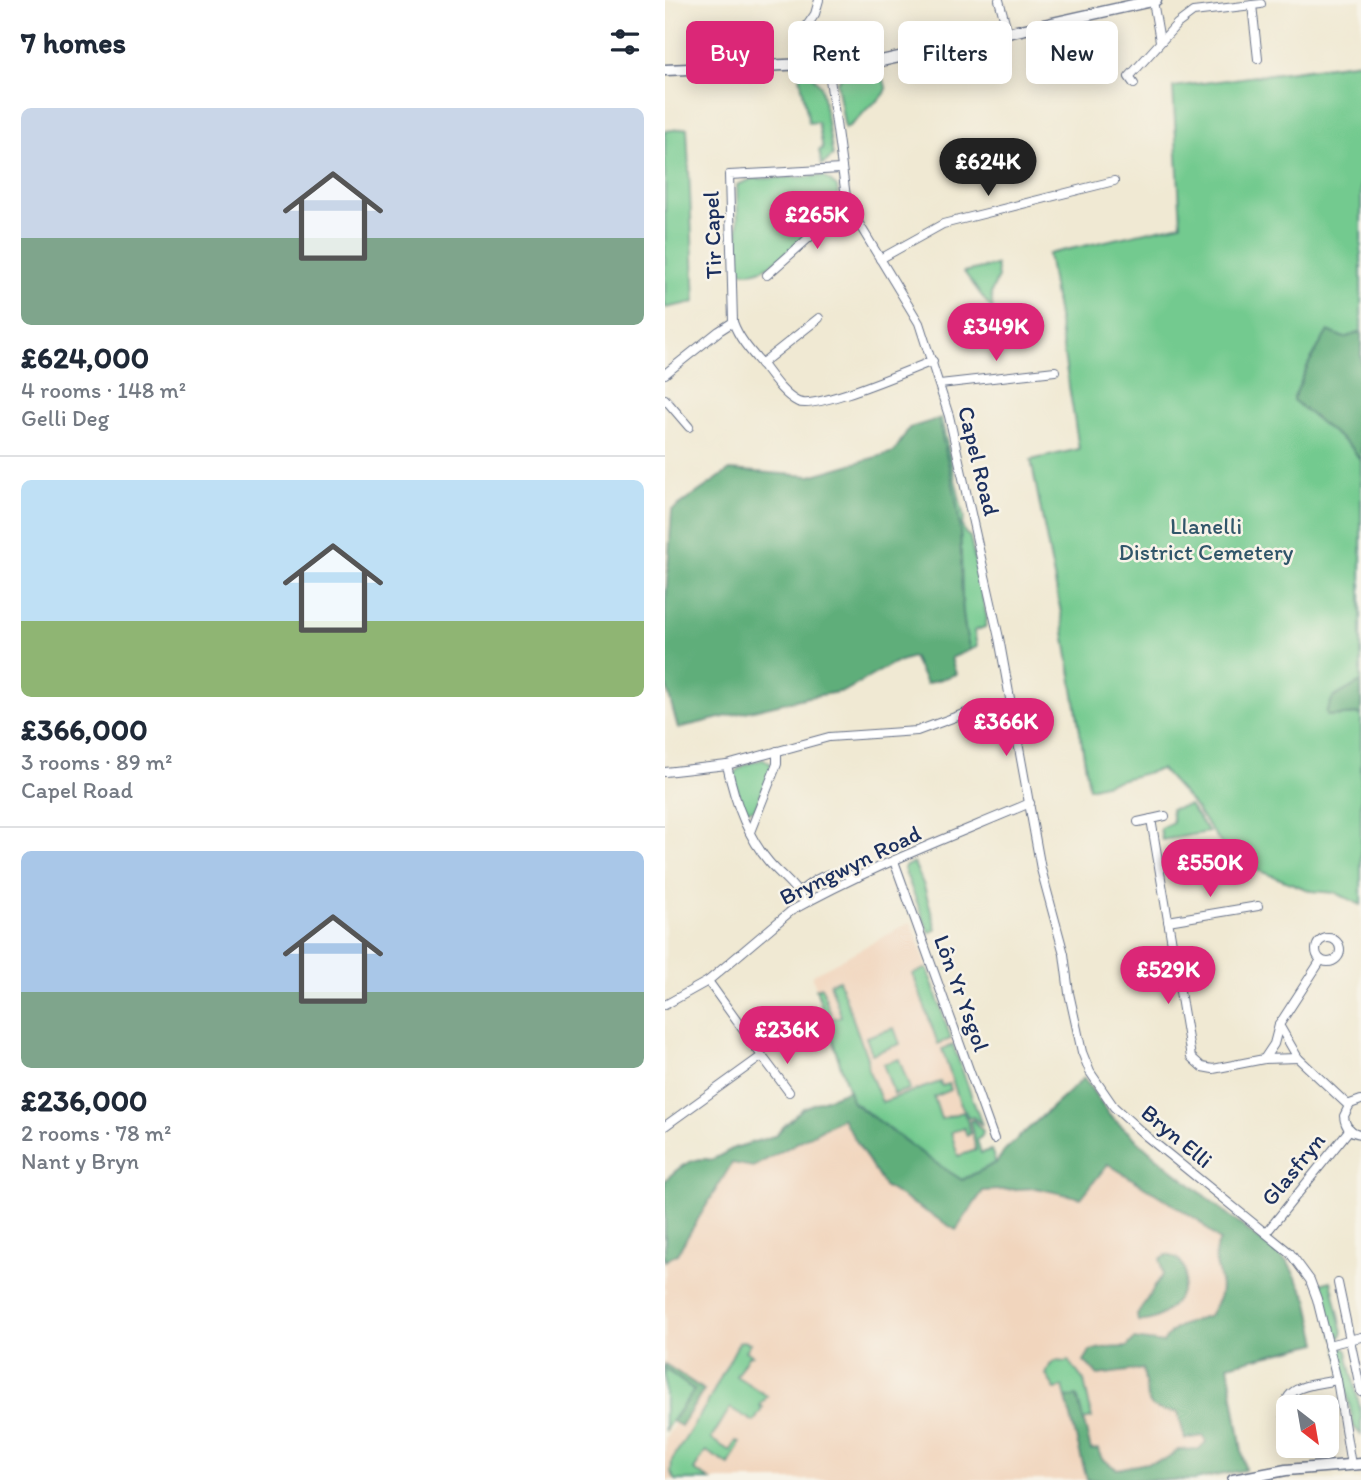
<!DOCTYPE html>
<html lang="en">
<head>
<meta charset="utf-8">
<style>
	:root { --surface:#fff; --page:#f2f2f3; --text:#1f2937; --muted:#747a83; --line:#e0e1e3; --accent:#db2777 }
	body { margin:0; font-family:Itim,sans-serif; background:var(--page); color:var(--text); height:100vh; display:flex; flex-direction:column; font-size:26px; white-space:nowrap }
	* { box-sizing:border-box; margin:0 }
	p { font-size:23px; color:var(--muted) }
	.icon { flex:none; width:38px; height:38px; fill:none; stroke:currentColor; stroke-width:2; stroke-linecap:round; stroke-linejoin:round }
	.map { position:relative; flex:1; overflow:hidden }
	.drawer { display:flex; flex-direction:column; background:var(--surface); width:665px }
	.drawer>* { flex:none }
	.top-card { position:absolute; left:21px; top:21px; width:569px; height:63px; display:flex; gap:14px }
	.needle { width:46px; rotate:149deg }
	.fabs { position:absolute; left:611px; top:1395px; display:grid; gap:14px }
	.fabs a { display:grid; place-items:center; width:63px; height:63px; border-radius:10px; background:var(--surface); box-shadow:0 4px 18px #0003; font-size:35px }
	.price { position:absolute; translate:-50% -60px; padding:0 16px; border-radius:24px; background:var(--accent); color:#fff; font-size:23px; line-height:46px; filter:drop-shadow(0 2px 4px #0008) }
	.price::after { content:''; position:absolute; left:50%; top:42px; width:21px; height:16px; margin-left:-10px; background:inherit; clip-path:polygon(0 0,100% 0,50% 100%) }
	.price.selected { background:#222; color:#fff }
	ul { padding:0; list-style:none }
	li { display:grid; align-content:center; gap:14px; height:371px; padding:0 21px }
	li+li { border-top:2px solid var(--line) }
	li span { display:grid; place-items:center; height:217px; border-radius:10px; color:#555 }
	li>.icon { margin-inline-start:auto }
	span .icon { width:126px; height:126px; fill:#fffc; stroke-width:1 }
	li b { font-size:30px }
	h2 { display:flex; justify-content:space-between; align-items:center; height:84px; padding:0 21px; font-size:30px }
	.tag { padding:0 24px; border-radius:10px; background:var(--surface); box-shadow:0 4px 18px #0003; font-size:24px; line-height:63px }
	.tag.selected { background:var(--accent); color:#fff }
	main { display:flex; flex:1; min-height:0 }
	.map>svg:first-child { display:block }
	.built { fill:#f1d5bd }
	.green { fill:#73ca8f; stroke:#477c76; stroke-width:2 }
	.forest { fill:#5eae7a; stroke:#3c6e6c; stroke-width:2 }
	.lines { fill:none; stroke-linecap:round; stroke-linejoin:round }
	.street-casing { stroke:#667087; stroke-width:10 }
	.secondary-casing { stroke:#667087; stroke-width:13 }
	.street { stroke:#fff; stroke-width:8 }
	.secondary { stroke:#fff; stroke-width:10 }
	.labels { text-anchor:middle; stroke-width:5; stroke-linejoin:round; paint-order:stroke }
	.street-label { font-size:23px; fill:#1b2f5e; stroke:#f7f3e8 }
	.park-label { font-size:23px; fill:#31566a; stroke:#f7f3e8 }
</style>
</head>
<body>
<main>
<section class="drawer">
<h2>7 homes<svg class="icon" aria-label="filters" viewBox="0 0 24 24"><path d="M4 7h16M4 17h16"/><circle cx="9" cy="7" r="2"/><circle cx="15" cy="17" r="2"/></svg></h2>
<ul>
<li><span style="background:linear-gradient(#c9d6e8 60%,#7fa58c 0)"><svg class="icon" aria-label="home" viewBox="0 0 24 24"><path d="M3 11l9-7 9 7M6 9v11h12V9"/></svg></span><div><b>£624,000</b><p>4 rooms · 148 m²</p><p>Gelli Deg</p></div></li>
<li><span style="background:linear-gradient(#bfe0f5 65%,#8fb573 0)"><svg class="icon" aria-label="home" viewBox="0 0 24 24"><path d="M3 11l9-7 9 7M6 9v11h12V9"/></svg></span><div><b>£366,000</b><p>3 rooms · 89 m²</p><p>Capel Road</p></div></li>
<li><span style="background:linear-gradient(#a9c7e8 65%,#7fa58c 0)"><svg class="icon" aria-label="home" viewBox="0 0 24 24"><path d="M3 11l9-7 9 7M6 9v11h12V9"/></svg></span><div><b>£236,000</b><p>2 rooms · 78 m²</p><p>Nant y Bryn</p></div></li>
</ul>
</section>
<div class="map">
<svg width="696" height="1480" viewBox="0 0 696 1480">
	<rect width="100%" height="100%" fill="#f7f3e8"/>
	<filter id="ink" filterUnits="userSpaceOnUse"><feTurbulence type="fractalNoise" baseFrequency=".0143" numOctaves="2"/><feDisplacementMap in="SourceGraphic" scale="14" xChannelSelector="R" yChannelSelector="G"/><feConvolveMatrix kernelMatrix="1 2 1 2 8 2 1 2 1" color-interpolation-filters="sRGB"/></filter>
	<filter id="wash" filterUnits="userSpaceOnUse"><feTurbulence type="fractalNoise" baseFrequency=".00686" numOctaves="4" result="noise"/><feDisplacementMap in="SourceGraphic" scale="28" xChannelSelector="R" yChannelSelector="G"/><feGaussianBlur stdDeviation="1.57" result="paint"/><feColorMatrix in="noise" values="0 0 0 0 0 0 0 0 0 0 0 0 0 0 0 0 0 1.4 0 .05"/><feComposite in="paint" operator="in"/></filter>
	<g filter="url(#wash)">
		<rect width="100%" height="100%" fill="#f0e9d3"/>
		<!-- built -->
		<g class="built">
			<path d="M246 922 318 1129 317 1136 312 1140 316 1152 326 1150 314 1173 187 1101 147 975Z"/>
			<path d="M177 1117 219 1186 290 1230 318 1191 371 1188 416 1198 443 1164 533 1220 595 1278 536 1360 560 1474 529 1480H0V1439L10 1423 16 1426 39 1390 0 1364V1261L12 1254 67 1163 88 1167Z"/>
		</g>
		<!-- green -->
		<g class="green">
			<path d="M696 62V332L679 338 663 331 644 363 628 400 687 448 696 461V682L668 698 663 716 696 714V905L671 893 646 891 569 861 525 801 496 769 424 788 396 613 366 460 414 449 383 254 516 224 508 87Z"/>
			<path d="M134 71 146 74 156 86 168 156 157 165 154 150 158 149 153 122 144 123Z"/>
			<path d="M188 72 214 75C232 95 212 98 201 110 194 118 189 123 180 129L172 82 179 74Z"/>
			<path d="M22 128 30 302 0 308V131Z"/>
			<path d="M159 176 172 187C175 203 167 209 156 219L153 215 156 212 151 207 145 212 153 221C136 238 103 279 77 271L74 267 72 185 87 179Z"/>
			<path d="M331 265 333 277 326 293 328 311 299 272Z"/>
			<path d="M276 418 299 518 297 525 300 533 305 537 322 619 320 627 309 631 312 647 305 650C293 611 298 570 295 531 292 493 281 456 273 419Z"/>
			<path d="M99 759 106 764V770L91 806 89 809 81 810 78 806C67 772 61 770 99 759Z"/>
			<path d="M524 805 544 832 497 840 495 828 508 822 506 809Z"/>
			<path d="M249 863 259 886 271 929 264 933 239 869 240 866Z"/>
			<path d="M262 968 286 1039 273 1044 248 974Z"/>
			<path d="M174 980 202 1058 203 1069 217 1102 275 1082 277 1086 284 1084 286 1090 269 1097 276 1119 298 1112 302 1119 305 1134 302 1136 299 1128 286 1132 293 1156 311 1150 305 1121 308 1120 318 1131 317 1136 312 1140 316 1153 326 1150 331 1163 297 1180 266 1160 187 1101 151 989 157 987 167 1019 176 1016 165 983Z"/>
			<path d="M229 1028 235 1044 207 1054 201 1037Z"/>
			<path d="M288 1045 317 1125 308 1117 304 1118 295 1103 277 1049Z"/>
			<path d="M234 1059 245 1089 229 1094 218 1064Z"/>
			<path d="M666 1281 678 1332 675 1338 670 1339 655 1284Z"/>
			<path d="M77 1341 85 1343 80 1351 87 1355 83 1356 71 1376 102 1396 95 1406 98 1407 89 1422 65 1408 46 1439 65 1451 71 1441 75 1443 64 1465 41 1451 29 1470 45 1480H11L6 1473 7 1460 43 1402 74 1342Z"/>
			<path d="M672 1347H678L682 1351 696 1413V1435L689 1427Z"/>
			<path d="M403 1360 419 1381 427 1418 418 1420 412 1396 401 1398 398 1387 390 1389 381 1375 385 1365 391 1361 401 1362Z"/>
			<path d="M0 1369 29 1390 0 1430Z"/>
		</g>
		<!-- forest -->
		<g class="forest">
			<path d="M663 331 679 338 696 332V461L687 448 628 400 644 363Z"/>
			<path d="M273 419C281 456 292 492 295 531 298 570 293 611 305 650L286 658 291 674 261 684 248 657 229 663 180 691 143 697 13 728 0 681V612L7 510 65 470 145 476 229 452 244 428Z"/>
			<path d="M696 682V714L663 716 661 712 668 698Z"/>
			<path d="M419 1078 444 1115 489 1155 623 1263 643 1299 653 1343 563 1365 580 1470 529 1480H422L401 1398 412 1396 426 1450 433 1449 437 1459 452 1469 502 1459 513 1450 534 1449 541 1443 539 1436 520 1439 513 1412C476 1411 484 1400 478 1369L433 1375 419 1361 425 1351 436 1348 462 1347 469 1339 498 1343C510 1323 523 1324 544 1316 547 1309 553 1302 555 1295 560 1276 542 1258 555 1241L533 1220 443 1164 416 1198 371 1188 318 1191 291 1230 219 1186 177 1118 88 1167 67 1163 12 1254 0 1261V1181C12 1168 28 1155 47 1160L69 1148 109 1136 138 1108 184 1090 187 1102 266 1160 297 1180 331 1163 340 1150Z"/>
			<path d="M501 1255C543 1261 508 1326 473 1321L472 1315 498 1274 495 1259Z"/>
			<path d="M0 1364 39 1390 16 1426 7 1421 29 1390 0 1369Z"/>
		</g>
	</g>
	<g filter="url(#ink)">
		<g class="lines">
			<!-- street casing -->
			<g class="street-casing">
				<g id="street">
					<path d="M334 0 343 33"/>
					<path d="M488 1 495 41"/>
					<path d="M587 5 593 59"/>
					<path d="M163 64 182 204 254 323 284 416 334 638 376 869 399 954 404 993 417 1052 425 1072 449 1107 481 1136 625 1253 645 1280 652 1299 672 1380 686 1465"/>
					<path d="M134 65 139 30 150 14 154 0"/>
					<path d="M469 84 464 77 512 24 528 12 596 4"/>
					<path d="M215 259 278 224 449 181"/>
					<path d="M102 275 182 204"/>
					<path d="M68 322C74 339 87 353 99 367 108 379 119 395 133 402 153 410 243 370 268 361"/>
					<path d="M96 364 154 318"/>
					<path d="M0 374 54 331 68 322 64 175 176 169"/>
					<path d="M275 384 390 371"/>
					<path d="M0 399 24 427"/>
					<path d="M62 765C69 799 81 835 104 862 116 876 131 886 140 903"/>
					<path d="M0 772 62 765 164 737 252 731 301 713 347 707"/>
					<path d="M486 819 526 1057 537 1067 548 1069 599 1059 633 1058"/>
					<path d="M473 822 500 816"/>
					<path d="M85 832 112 764V751"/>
					<path d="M229 861 329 1139"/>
					<path d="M134 892C157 875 165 868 193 877"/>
					<path d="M503 921 593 906"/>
					<circle cx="663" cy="950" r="12"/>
					<path d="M656 960 614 1025 633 1058 684 1106"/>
					<path d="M0 1005 43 981 126 911C202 868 285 837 365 803"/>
					<path d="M97 1056 124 1092"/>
					<path d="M599 1059 609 1044 614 1025"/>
					<path d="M696 1100 685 1104 679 1116C680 1127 686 1133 696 1134"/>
					<path d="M0 1126 97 1056 43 981"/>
					<path d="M601 1233 685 1129"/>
					<path d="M673 1283 696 1392"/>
					<path d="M663 1345 696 1337"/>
					<path d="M620 1419C615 1384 644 1386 672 1380"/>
				</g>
			</g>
			<!-- secondary casing -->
			<g class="secondary-casing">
				<g id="secondary">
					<path d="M0 70 216 61 491 0"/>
					<path d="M568 1480 621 1470 696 1464"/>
				</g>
			</g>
			<!-- street -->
			<use href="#street" class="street"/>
			<!-- secondary -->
			<use href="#secondary" class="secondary"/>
		</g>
	</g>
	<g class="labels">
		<!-- street labels -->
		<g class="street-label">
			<text transform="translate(47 235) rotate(-92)" y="8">Tir Capel</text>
			<text transform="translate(314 461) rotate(76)" y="8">Capel Road</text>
			<text transform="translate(185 865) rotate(-26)" y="8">Bryngwyn Road</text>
			<text transform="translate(297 993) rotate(70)" y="8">Lôn Yr Ysgol</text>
			<text transform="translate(512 1136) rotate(40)" y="8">Bryn Elli</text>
			<text transform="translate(628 1169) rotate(-51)" y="8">Glasfryn</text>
		</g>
		<!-- park labels -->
		<g class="park-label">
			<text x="541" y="534">Llanelli<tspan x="541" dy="26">District Cemetery</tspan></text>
		</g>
	</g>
</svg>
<div class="fabs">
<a><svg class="needle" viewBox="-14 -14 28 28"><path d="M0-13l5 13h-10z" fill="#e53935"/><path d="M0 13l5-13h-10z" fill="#747a83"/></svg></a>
</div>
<b class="price selected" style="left:323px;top:198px">£624K</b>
<b class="price" style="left:152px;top:251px">£265K</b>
<b class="price" style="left:331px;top:363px">£349K</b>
<b class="price" style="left:341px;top:758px">£366K</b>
<b class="price" style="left:545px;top:899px">£550K</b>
<b class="price" style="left:503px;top:1006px">£529K</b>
<b class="price" style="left:122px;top:1066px">£236K</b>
<div class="top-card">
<a class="tag selected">Buy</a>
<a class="tag">Rent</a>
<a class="tag">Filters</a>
<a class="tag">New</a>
</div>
</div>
</main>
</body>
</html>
